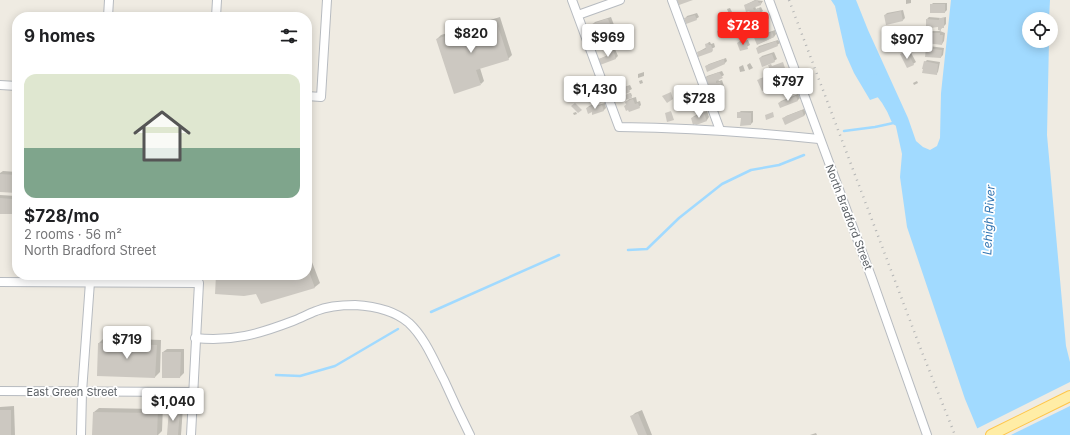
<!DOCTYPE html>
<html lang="en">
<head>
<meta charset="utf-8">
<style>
	:root { --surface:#fff; --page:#f2f2f2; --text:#202124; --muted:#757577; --accent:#fa251c }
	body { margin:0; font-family:Inter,sans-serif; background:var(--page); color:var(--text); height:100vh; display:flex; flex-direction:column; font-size:15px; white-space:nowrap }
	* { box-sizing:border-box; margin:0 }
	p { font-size:13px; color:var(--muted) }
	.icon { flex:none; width:22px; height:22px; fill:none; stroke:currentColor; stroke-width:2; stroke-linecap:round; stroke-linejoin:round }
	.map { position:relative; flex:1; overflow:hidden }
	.panel { position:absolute; left:12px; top:12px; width:300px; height:268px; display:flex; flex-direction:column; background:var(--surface); border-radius:16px; box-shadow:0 2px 10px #0003 }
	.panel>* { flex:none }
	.tools { position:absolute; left:1022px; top:12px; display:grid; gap:8px }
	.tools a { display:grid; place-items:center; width:36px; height:36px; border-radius:50%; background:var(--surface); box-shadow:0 2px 10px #0003; font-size:20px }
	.price { position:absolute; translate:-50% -34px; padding:0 9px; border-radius:4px; background:#fff; color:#222; font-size:13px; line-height:26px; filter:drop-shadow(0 1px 2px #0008) }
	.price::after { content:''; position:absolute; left:50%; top:24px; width:12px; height:9px; margin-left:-6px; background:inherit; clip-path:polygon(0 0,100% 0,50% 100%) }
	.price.selected { background:var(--accent); color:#fff }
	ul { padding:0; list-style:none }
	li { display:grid; align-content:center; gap:8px; height:212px; padding:0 12px }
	li span { display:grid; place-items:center; height:124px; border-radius:12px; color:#555 }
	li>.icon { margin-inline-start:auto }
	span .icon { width:72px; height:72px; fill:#fffc; stroke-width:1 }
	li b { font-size:17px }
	h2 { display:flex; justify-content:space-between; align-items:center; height:48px; padding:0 12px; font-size:17px }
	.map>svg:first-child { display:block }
	.water { fill:#a1daff }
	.pier { fill:#efebe2 }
	.shadow { fill:#0003 }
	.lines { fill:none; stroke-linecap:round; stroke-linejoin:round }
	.stream { stroke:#a1daff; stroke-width:2.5 }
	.river { stroke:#a1daff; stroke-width:14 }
	.building { fill:#ccc8c1 }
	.minor-casing { stroke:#b7bbc0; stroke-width:10 }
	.major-casing { stroke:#ffc64a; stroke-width:12 }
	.minor { stroke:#fff; stroke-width:8 }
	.major { stroke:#ffeda6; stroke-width:10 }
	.rail { stroke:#b4b5b5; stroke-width:2.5; stroke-dasharray:1 5; stroke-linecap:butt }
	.labels { text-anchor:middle; stroke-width:3.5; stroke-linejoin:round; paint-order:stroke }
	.street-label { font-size:11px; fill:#5a5f64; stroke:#fff }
	.water-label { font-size:12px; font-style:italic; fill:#3275b2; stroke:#fff }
</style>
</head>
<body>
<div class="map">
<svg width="1070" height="435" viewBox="0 0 1070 435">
	<rect width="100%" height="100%" fill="#efebe2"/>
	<!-- water -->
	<path class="water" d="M831 0H856L868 30 908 118 916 141 923 147 930 150 937 146 940 138 941 93 951 0H1050L1049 19H1029V41H1049L1047 135 1066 346 1070 362V435H980L965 399 907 227 900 177 902 154 895 122 887 94 870 100 854 73 846 55 835 6Z"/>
	<!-- pier -->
	<path class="pier" d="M1070 382V406L1011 435H978L976 429Z"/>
	<!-- shadow -->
	<g class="shadow">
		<path d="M755 0 763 1 761 4 755 6 756 9 761 7 763 11 760 13 752 11 745 5Z"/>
		<path d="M906 0H911V3L906 4Z"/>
		<path d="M933 3H947V10L945 12 931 5Z"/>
		<path d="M730 8 732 12 729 14 727 9Z"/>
		<path d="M903 10 905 18 903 20 885 15 887 13Z"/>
		<path d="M697 13 699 17 696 19H685L687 16Z"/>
		<path d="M768 14 769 18 767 20 754 24 753 22 758 17Z"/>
		<path d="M500 17 512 55 508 59 480 68 484 81 481 84 437 39 441 35Z"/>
		<path d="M611 17 614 25 611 28 593 24 595 22Z"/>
		<path d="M929 17 941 18 946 17V24L940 30 939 26 927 19Z"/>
		<path d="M736 18 737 21 732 24 730 20Z"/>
		<path d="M775 30 776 34 774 37 758 44 755 35 757 33 763 31 764 34Z"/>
		<path d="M931 31H940L945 33 944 41 942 44 928 34Z"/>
		<path d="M742 40 743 41 748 40 750 45 741 50 738 43Z"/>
		<path d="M778 40 780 43 777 45 757 48 759 46Z"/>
		<path d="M709 42H710L711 44 714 43 715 47 699 56 698 52 707 47 706 45Z"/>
		<path d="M929 46 944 48 943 55 941 57 927 49Z"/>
		<path d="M615 49 618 56 615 59H600L608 55 607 53 610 50Z"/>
		<path d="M909 49 916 62 913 64 901 55Z"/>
		<path d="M774 52 777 59 774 61 760 58 762 56Z"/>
		<path d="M726 58 727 61 725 63 708 70 706 66 709 64Z"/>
		<path d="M927 60 940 62 938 72 936 74 925 62Z"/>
		<path d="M750 63 753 68 749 70 747 65Z"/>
		<path d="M743 65 745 71 740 72 739 67Z"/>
		<path d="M722 71 724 75 718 79 719 81 722 80 725 89 723 91 710 85 705 78 707 76Z"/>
		<path d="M644 72V76L638 78V74Z"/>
		<path d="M768 76 772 86H771L759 79Z"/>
		<path d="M642 80 643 83 640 84 639 81Z"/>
		<path d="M917 81 918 83 914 85 913 83Z"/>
		<path d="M630 85 632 89 623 94 624 96 631 93 632 96 629 99 636 97 637 102 640 101 641 105 639 107 625 106 627 104 626 102 631 97 618 98 612 93 614 91Z"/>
		<path d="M773 90 774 92 771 94 770 91Z"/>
		<path d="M693 93V95L698 94 699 97 697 99H681L683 96Z"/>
		<path d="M798 94 800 98 798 100 779 103 781 101Z"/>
		<path d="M597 103 598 105 605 103 606 108 604 110 593 113 592 111 587 108 589 106Z"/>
		<path d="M689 105 690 109 687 111 686 109 682 111 681 109Z"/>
		<path d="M804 109 806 113 804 116 784 118 786 116Z"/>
		<path d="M707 111 709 117 707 120 697 124 692 118 694 116Z"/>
		<path d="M741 111H753V122L751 124 738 113Z"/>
		<path d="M576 112 577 114 574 115 573 113Z"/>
		<path d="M3 171 17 172V192L0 191V173Z"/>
		<path d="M0 195 16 196 15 210 12 213H0Z"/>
		<path d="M307 249 320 283 315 287 256 292 217 275H307Z"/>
		<path d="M104 338 161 340 160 372 155 377 99 343Z"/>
		<path d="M167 349H184V373L180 377H163V352Z"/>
		<path d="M158 405H163L162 431 158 435H131L94 412 99 408 154 409Z"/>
		<path d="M14 406 15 435H0V407Z"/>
		<path d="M173 406 183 407 181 435H168L170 410Z"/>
		<path d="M642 410 652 435H639L632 416 635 413Z"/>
		<path d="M816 433 817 435H810Z"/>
	</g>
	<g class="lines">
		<!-- stream -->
		<g class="stream">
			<path d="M844 131 875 127 898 122"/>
			<path d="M628 250 647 249 679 218 722 184 751 170 779 165 804 155"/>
			<path d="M431 312 559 255"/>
			<path d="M276 375 300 376 335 366 398 329"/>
		</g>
		<!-- river -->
		<path class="river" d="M873 81C883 91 893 105 898 119"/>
	</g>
	<!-- building -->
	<g class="building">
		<path d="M677 0H693L679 5Z"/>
		<path d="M757 0 759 3 761 2V5L753 8 754 10 759 8 761 14 751 18 749 12 750 11 746 12 744 5Z"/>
		<rect x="930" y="4" width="15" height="9"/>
		<path d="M901 11 903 21 886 25 884 15Z"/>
		<path d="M695 15 697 20 686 24 684 18Z"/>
		<path d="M766 15 767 21 754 26 752 21 755 20V19Z"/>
		<path d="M939 18H944V28H941V31L938 30V27L930 28 926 27V19L939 20Z"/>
		<path d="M606 19H608L612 28 596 34 592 24Z"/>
		<path d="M496 20 509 60 476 70 481 85 454 94 436 39Z"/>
		<path d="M725 28 727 34 719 37 717 31Z"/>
		<path d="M761 32 762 36 772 32 774 37 757 45 753 35Z"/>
		<path d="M927 33H940V35H943L942 45 926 43Z"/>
		<path d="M740 41 741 43 746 41 748 49 740 51 737 43Z"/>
		<path d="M776 41 778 46 758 54 756 48Z"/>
		<path d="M708 43 709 45H711L713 50 712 52 698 57 697 52 706 49 705 44Z"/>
		<path d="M926 48 942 50 941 58 925 57Z"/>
		<path d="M613 50 616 59 600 65 598 59 607 56 606 52Z"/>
		<path d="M907 51 914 65 907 68 900 54Z"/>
		<path d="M772 54 775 62 762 67 759 58Z"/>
		<path d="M724 59 725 64 707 72 705 66Z"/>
		<path d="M924 61 938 64 937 75 922 73 923 69H922Z"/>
		<path d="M783 62 785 68 771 73 768 65 771 64 772 66Z"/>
		<path d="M719 72 723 78 716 81V83L720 82 724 92 713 97 710 86 707 87 704 78Z"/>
		<path d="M767 76 772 87 762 91 757 80Z"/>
		<path d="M628 86 630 92 619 97 630 93 632 98 618 102 617 98 613 99 611 93Z"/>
		<path d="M789 86 791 93 785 95 783 88Z"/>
		<path d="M671 92 673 99 667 103 662 96Z"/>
		<path d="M690 94 691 97 695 95 697 100 682 106 680 98Z"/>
		<path d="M796 96 798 101 780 108 778 103Z"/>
		<path d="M633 99 635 104 638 103 640 108 629 112 628 110 626 111 624 106 626 105 625 102Z"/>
		<path d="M575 103 582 110 578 113 571 106Z"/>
		<path d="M595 105V107L602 105 604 111 592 115V112L588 114 586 108Z"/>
		<path d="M802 110 804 116 785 125 782 118Z"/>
		<path d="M671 111 674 120 667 122 665 113Z"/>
		<path d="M737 112 751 113V125L740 126 741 118H737Z"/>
		<path d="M773 112 774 117 766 120 765 115Z"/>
		<path d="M704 113 707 121 696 125 695 124 693 125 691 118Z"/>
		<path d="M0 174 17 175V193L0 192Z"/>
		<path d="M0 198 13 199 12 214H0Z"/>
		<path d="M307 266 315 288 261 304 256 294 244 296 215 294 216 275H307Z"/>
		<path d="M98 343 157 345 155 378 97 376Z"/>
		<path d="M162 352H181L180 378H162Z"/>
		<path d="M169 409 180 410 178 435H167Z"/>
		<rect x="0" y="410" width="11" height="25"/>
		<path d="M152 410H158L157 435H92L93 412 152 413Z"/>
		<path d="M638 413 647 435H638L630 416Z"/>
	</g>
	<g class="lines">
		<!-- minor casing -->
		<g class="minor-casing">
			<g id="minor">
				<path d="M572 0 619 127C686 128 753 132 819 139"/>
				<path d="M672 0 720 130"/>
				<path d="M769 0 872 279 927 435"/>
				<path d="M578 15 620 0"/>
				<path d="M108 17 109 0"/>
				<path d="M216 17 217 0"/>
				<path d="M0 85 17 86"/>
				<path d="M307 96 321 97 327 0"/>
				<path d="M0 282 199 283 191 435"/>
				<path d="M195 338C232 342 259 334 293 321 301 318 308 314 316 311 328 306 341 305 355 305 373 306 394 310 409 323 425 338 434 361 444 380 452 398 461 417 470 435"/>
				<path d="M0 391 193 392"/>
				<path d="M81 435 82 392 90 282"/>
			</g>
		</g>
		<!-- major casing -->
		<g class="major-casing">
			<path id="major" d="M991 435 1070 396"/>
		</g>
		<!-- minor -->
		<use href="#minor" class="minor"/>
		<!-- major -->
		<use href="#major" class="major"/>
		<!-- rail -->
		<path class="rail" d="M789 0 920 347 955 435"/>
	</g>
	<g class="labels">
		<!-- street labels -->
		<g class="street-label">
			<text transform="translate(849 217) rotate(69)" y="4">North Bradford Street</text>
			<text x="72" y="396">East Green Street</text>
		</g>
		<!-- water labels -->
		<g class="water-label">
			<text transform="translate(989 220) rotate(-87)" y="4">Lehigh River</text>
		</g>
	</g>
</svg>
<div class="tools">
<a><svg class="icon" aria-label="locate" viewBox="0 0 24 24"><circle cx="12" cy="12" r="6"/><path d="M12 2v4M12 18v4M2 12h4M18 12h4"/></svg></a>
</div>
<b class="price selected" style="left:743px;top:46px">$728</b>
<b class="price" style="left:471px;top:54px">$820</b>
<b class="price" style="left:608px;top:58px">$969</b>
<b class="price" style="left:907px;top:60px">$907</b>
<b class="price" style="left:788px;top:102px">$797</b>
<b class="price" style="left:595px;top:110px">$1,430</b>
<b class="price" style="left:699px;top:119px">$728</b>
<b class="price" style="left:127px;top:360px">$719</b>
<b class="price" style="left:173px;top:422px">$1,040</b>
<section class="panel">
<h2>9 homes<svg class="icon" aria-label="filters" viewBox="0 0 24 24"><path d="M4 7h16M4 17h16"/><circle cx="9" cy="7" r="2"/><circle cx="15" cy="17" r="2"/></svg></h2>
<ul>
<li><span style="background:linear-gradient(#dfe7d0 60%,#7fa58c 0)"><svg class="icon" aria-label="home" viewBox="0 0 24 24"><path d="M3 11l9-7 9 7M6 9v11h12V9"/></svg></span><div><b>$728/mo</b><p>2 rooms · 56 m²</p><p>North Bradford Street</p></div></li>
</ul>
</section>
</div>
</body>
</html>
